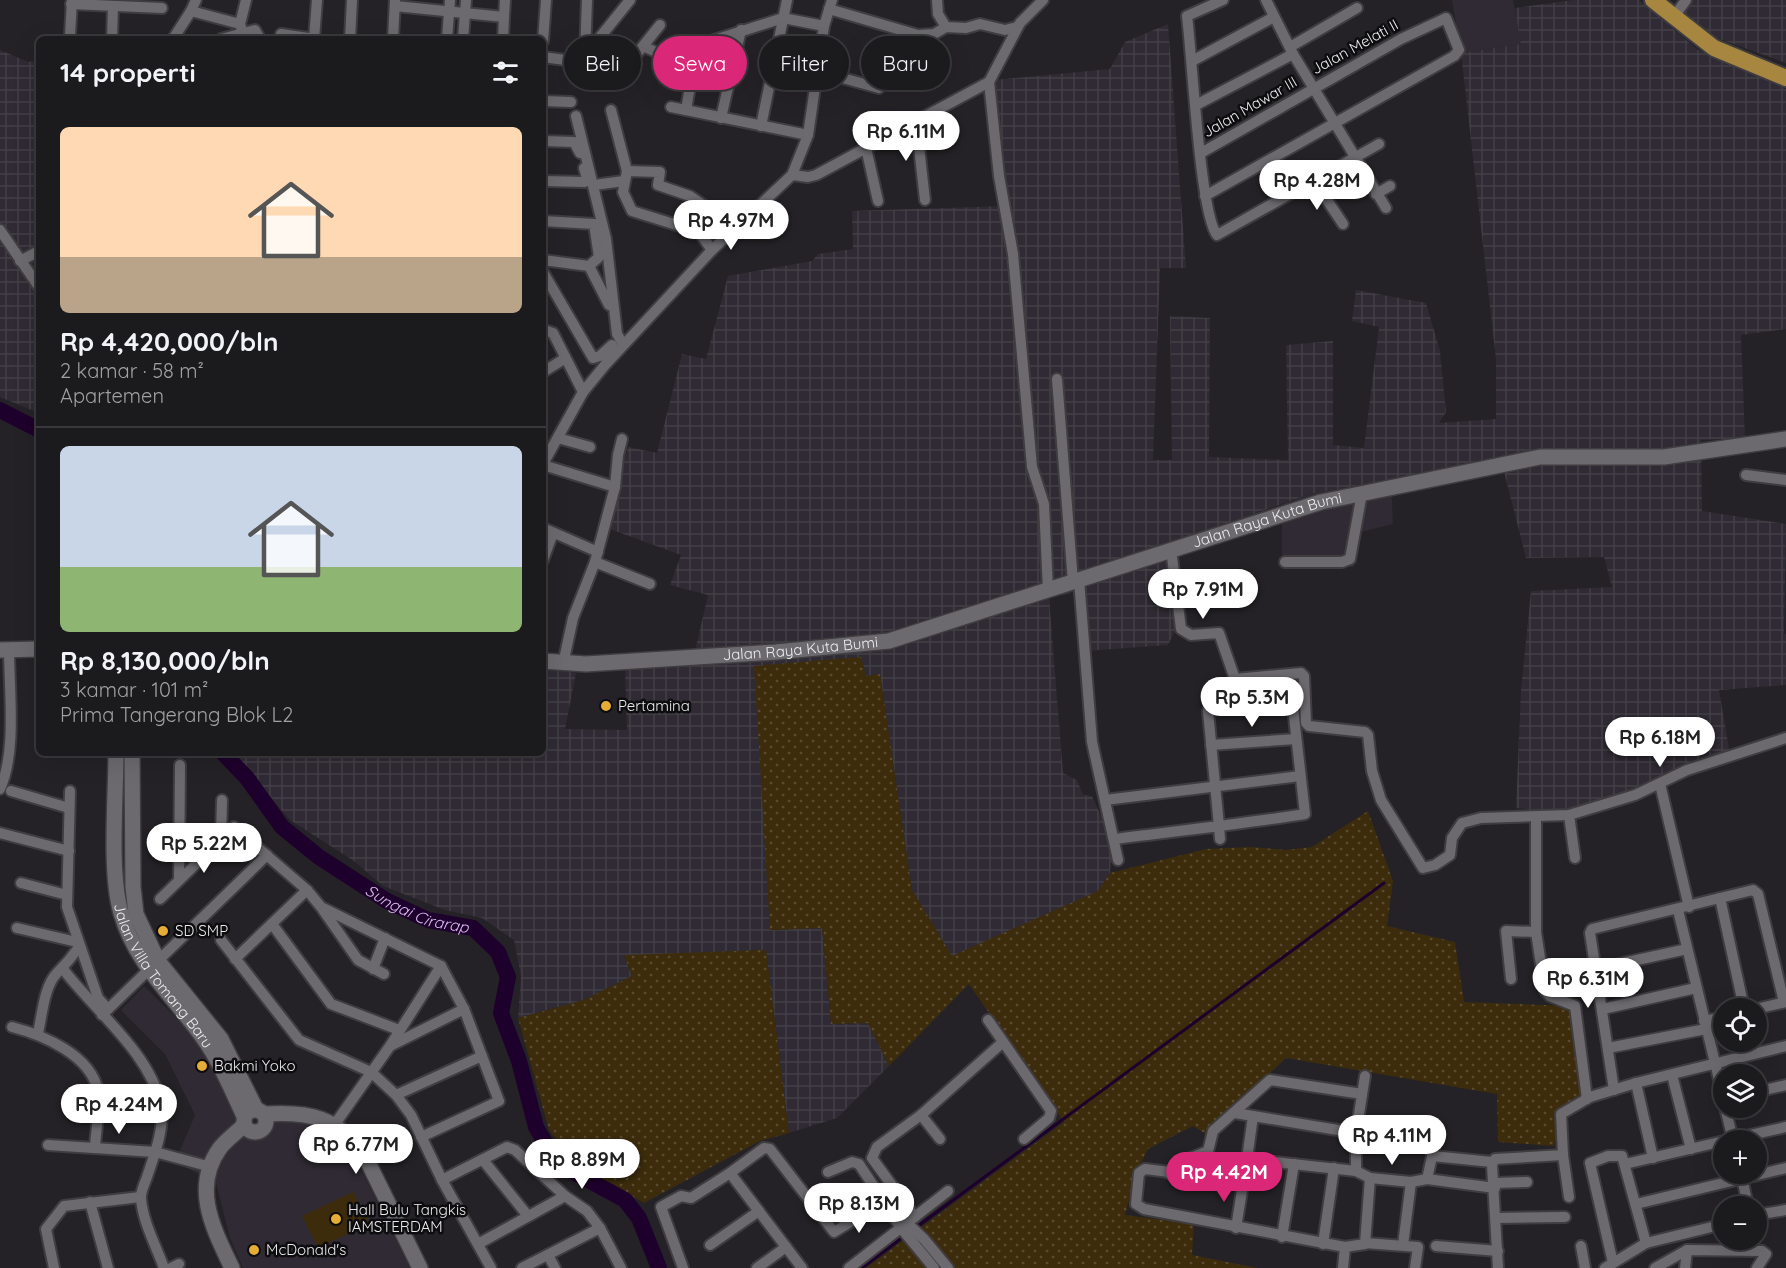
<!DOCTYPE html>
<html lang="id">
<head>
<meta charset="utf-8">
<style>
	:root { --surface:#1b1a1c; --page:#282729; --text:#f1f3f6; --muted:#a0a1a3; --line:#39383b; --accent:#db2777 }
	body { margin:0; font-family:Quicksand,sans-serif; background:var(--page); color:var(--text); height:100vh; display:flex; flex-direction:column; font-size:22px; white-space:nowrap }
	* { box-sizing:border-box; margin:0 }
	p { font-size:20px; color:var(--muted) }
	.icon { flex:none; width:33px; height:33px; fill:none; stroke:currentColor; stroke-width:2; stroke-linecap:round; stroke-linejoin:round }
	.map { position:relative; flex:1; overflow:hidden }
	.side { position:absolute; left:36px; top:36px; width:510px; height:720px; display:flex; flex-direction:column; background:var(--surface); border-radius:9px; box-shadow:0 6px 24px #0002,0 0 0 2px var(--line) }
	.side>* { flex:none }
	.hud { position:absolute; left:564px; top:36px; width:570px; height:54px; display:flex; gap:12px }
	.controls { position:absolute; left:1713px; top:998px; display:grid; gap:12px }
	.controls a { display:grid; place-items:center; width:54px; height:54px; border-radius:50%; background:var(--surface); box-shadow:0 6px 24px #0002,0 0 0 2px var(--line); font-size:30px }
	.price { position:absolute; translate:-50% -51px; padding:0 14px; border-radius:21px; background:#fff; color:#222; font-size:20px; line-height:39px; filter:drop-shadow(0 2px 3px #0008) }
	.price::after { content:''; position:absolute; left:50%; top:36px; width:18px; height:14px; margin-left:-9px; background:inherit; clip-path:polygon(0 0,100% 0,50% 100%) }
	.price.active { background:var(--accent); color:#fff }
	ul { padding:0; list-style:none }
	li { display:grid; align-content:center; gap:12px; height:318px; padding:0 24px }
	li+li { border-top:2px solid var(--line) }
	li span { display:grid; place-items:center; height:186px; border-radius:9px; color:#555 }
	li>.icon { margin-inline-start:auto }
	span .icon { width:108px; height:108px; fill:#fffc; stroke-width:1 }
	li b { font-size:26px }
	h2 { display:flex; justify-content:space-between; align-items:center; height:72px; padding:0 24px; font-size:26px }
	.tag { padding:0 21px; border-radius:27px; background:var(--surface); box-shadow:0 6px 24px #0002,0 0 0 2px var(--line); font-size:21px; line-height:54px }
	.tag.active { background:var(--accent); color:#fff }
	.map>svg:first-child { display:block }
	.built { fill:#2f2a33 }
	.industrial { fill:url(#industrial-grid) }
	.grass { fill:url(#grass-dots) }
	.pitch { fill:#3c2c0c }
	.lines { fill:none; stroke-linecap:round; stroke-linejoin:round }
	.stream { stroke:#1e002c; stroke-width:3 }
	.river { stroke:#1e002c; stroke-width:16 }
	.street-casing { stroke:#3f3d40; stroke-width:14 }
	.secondary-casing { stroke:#3f3d40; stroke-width:18 }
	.primary-casing { stroke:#3f3d40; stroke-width:20 }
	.street { stroke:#6c6a6e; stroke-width:10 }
	.secondary { stroke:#6c6a6e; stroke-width:15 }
	.primary { stroke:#a78640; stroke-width:16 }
	.poi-dot { fill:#e6ad36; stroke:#0d0c0e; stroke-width:2 }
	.labels { text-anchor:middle; stroke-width:5; stroke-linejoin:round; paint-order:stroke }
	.street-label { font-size:15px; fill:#ebeaec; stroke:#0d0c0e }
	.poi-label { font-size:15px; fill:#ebeaec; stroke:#0d0c0e; text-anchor:start }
	.water-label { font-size:16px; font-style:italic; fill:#ddb8f2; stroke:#0d0c0e }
</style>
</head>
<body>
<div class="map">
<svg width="1786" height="1268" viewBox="0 0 1786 1268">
	<defs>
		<pattern id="industrial-grid" width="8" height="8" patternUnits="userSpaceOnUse" patternTransform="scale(1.5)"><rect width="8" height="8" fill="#2f2a33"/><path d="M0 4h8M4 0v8" fill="none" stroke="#433f47"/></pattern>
		<pattern id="grass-dots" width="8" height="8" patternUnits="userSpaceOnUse" patternTransform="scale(1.5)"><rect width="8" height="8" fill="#3c2c0c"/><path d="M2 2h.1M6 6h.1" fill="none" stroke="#584b30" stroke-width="1.8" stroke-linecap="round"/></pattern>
	</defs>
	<rect width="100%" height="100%" fill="#242226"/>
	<!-- built -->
	<g class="built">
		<path d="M1452 0H1513L1522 44 1461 53Z"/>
		<path d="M1391 479 1393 524 1353 534 1354 567 1282 563V504L1310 494Z"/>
		<path d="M144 986 212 1053 237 1110 232 1143 280 1113 318 1118 346 1140 410 1268H243L230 1238 216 1183 175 1162 195 1115 165 1054 121 1010Z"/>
	</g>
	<!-- industrial -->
	<g class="industrial">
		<path d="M1573 0H1639L1698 50 1786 89V329L1741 335 1745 438 1701 440 1702 511 1786 524 1784 634H1786V685L1719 690 1730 754 1673 771 1637 793 1557 812 1516 808 1521 690 1531 591 1612 587 1604 557 1526 558 1501 460 1310 494 1166 545 1175 631 1168 645 1085 651 1079 591 1049 598 1063 773 1077 780 1083 795 1092 796 1112 841 1110 873 1098 891 952 957 912 890 880 675 866 677 861 657 770 930 822 928 831 1024 868 1023 889 1066 837 1118 789 1133 766 950 624 956 632 976 584 1000 518 1018 521 976 514 940 482 918 445 910 383 886 354 861 290 820 233 753H543V667L576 673 565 729 627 730 625 668 692 664 708 595 670 585 681 555 607 528 628 447 657 453 682 354 706 359 728 276 812 261 818 254 853 249 852 211 1006 206 994 80 1110 69 1125 42 1168 24 1186 268H1160L1153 460H1172L1170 316 1210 318 1209 457 1288 460 1286 345 1333 341V445L1364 448 1379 327 1352 321 1356 290 1426 303 1440 351 1446 412 1439 423 1496 419V359L1461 53 1521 44 1515 8Z"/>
		<path d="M1688 0H1786V63L1708 35 1678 13Z"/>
		<path d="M0 50 28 62 39 60V413L0 397Z"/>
	</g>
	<!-- grass -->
	<g class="grass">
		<path d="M861 657 866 676 880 674 912 890 952 956 1098 891 1110 873 1206 849 1252 847 1286 850 1312 847 1368 811 1393 881 1387 926 1455 942 1464 1002 1573 1006 1584 1103 1560 1111 1554 1146 1498 1142 1497 1094 1286 1058 1206 1134 1193 1126 1148 1149 1136 1173 1125 1215 1194 1224 1192 1255 1258 1268H866L1064 1122 969 984 889 1066 868 1023 831 1024 822 928 770 930 754 666Z"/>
		<path d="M766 950 789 1133 760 1141 644 1203 573 1161 549 1130 518 1018 584 1000 632 976 624 955Z"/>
	</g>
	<!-- pitch -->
	<path class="pitch" d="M353 1192 370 1223 318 1248 302 1216Z"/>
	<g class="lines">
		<!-- stream -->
		<g class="stream">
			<path d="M918 1226 1384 883"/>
			<path d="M862 1268 903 1237"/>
		</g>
		<!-- river -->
		<g class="river">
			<path d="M0 410 39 430"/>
			<path id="s1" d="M223 753 247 778 282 827 319 857 387 901 428 920 473 928 498 952 508 977 501 1013 519 1061 536 1127 557 1163 625 1200 639 1218 659 1268"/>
		</g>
		<!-- street casing -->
		<g class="street-casing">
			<g id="street">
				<path d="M937 0 938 14 946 27"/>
				<path d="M1223 0 1187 16C1192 54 1200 215 1217 235L1379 144"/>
				<path d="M1266 0 1293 54 1386 208"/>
				<path d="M71 4 162 8"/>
				<path d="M395 6 504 17 505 0"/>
				<path d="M829 9 918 35 934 34 946 27 966 28 980 24 1005 30 1017 27"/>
				<path d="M191 11 196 0"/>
				<path d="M1673 18 1686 0"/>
				<path d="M242 30 240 24 246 0"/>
				<path d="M281 34 315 39"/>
				<path d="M70 35 72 0"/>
				<path d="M112 39 113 6"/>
				<path d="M173 39 191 11 240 24"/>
				<path d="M221 39 255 30 260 39"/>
				<path d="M314 39 317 0"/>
				<path d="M350 39 352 0"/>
				<path d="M393 39 395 0"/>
				<path d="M447 39 450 0"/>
				<path d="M463 39 466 0"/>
				<path d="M503 39 504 17"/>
				<path d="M543 41 546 0"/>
				<path d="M645 47 693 69"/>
				<path d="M1290 47 1357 8"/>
				<path d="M585 55 587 0"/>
				<path d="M543 57 580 62 630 0"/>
				<path d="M631 61 660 25"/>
				<path d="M1192 61 1274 17"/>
				<path d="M817 71 879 88"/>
				<path d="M989 82 999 176 1013 254 1032 467 1044 504 1048 590"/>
				<path d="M543 101 571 102"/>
				<path d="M1196 105 1293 54"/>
				<path d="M671 107 808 135"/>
				<path d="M611 110 627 171"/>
				<path d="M686 110 693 69 702 44 783 18 824 26"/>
				<path d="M576 116 606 239 617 334 623 344"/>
				<path d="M721 118 741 30"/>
				<path d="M916 121 925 200"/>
				<path d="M761 126 787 0"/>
				<path d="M543 141 574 142 580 153"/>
				<path d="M866 148 878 201"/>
				<path d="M1201 153 1401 39 1446 18 1459 50 1454 56 1205 196"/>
				<path d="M792 175 808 177 816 175 989 82 1020 23 1043 0"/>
				<path d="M543 181 585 182 587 178 584 168"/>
				<path d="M1315 182 1343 224"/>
				<path d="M594 185 624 181"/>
				<path d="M1376 194 1390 186"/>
				<path d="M543 221 594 224 599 257 589 266 543 260"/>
				<path d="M0 230 39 287"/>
				<path d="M712 250 699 232 632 211 623 192 627 171 660 172 658 185 690 196 706 207 727 234"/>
				<path d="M20 261 39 251"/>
				<path d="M589 266 609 305"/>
				<path d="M543 272 593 358 600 356 612 345"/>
				<path d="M543 333 547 331 553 333 583 392"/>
				<path d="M543 372 564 359"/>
				<path d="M1057 379 1073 582"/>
				<path d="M558 438 590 447"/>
				<path d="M543 464 583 392 605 365 712 250 792 175 808 135 824 26 832 0"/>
				<path d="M543 465 615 487"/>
				<path d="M1746 475 1786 480"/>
				<path d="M543 528 598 552"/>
				<path d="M1171 549 1181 629 1191 635 1219 633 1235 679 1236 704"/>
				<path d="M543 560 553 533"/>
				<path d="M595 562 650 584"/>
				<path d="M1285 562H1342L1350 559 1362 493"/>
				<path d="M1079 580 1092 742 1118 860"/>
				<path d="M563 664 573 618 595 562 615 487 618 455 622 439"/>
				<path d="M1235 679 1301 673 1304 676 1306 723 1309 726 1365 732 1368 735 1372 771 1381 800 1423 868 1435 865 1450 855 1452 838 1462 823 1481 818 1569 815 1635 795 1687 770 1786 738"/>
				<path d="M1211 745 1296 739"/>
				<path d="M1660 784 1689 907"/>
				<path d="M0 789C17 751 9 691 9 649"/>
				<path d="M11 791 69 808"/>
				<path d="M70 791 67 907 98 998 108 1009"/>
				<path d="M1105 800 1300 776"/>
				<path d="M1569 815 1575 858"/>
				<path d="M1536 817V932L1545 991 1550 996 1575 1006 1587 1099"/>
				<path d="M0 833 69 851"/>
				<path d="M221 837 222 800"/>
				<path d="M1115 839C1178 831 1242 824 1305 814L1292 699 1236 704 1208 711 1219 826 1220 839"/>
				<path d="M179 880 180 765"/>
				<path d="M21 883 67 895"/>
				<path d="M1720 898 1744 1008"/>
				<path d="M160 899 234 827 307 890 321 907 441 966 464 1009 499 1101 421 1137"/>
				<path d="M323 910 358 960 384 974"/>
				<path d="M1678 910 1724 1100"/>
				<path d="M272 924 331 1004 399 1030"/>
				<path d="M17 928 77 942"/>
				<path d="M221 940 299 1040 371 1072 396 1095 411 1115 442 1180 491 1268"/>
				<path d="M235 959 307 890"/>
				<path d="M63 969C95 1011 150 1053 161 1105 165 1128 154 1156 147 1177 145 1183 140 1192 141 1199 143 1222 156 1246 164 1268"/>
				<path d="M373 969 385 938"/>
				<path d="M1596 969 1687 949"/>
				<path d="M1511 979 1506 931 1536 932"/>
				<path d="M1603 1009 1696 988"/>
				<path d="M1756 1009 1786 1002"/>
				<path d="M102 1015 267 855"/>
				<path d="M988 1020 1051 1111 1049 1118 1024 1139"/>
				<path d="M1704 1021 1724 1017"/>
				<path d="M12 1027C43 1035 91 1055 98 1091 100 1109 96 1130 95 1147"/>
				<path d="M38 1033C42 1016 44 986 57 973 65 965 72 957 79 947"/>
				<path d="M392 1045 464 1009"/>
				<path d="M1608 1048 1706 1029"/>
				<path d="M1672 1075 1691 1149"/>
				<path d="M1636 1083 1653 1158"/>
				<path d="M1614 1090 1590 933 1592 929 1753 890 1758 894 1784 1002"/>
				<path d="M1756 1092 1786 1085"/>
				<path d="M396 1095 482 1056"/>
				<path d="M1725 1107 1733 1140"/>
				<path d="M1235 1113 1356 1133"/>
				<path d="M921 1115 940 1139"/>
				<path d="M335 1124 390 1046 441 966"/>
				<path d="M1728 1140 1786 1127"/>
				<path d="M48 1145 155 1152 211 1167"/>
				<path d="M1563 1155 1569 1197"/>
				<path d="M1432 1156 1492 1162"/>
				<path d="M1247 1159 1253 1116"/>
				<path d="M483 1160 528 1216"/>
				<path d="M1625 1164 1724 1141"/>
				<path d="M828 1172 852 1162 859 1164 901 1228 934 1268"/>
				<path d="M1168 1173 1188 1159 1206 1152"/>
				<path d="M1741 1173 1748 1206"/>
				<path d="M1202 1176 1241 1182"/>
				<path d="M1370 1178 1411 1182 1427 1179 1495 1188"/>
				<path d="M1427 1179 1435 1143"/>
				<path d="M442 1180 507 1147 515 1150 565 1196 587 1211 600 1228 621 1268"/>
				<path d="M1495 1183 1527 1182"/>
				<path d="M90 1202 108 1268"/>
				<path d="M1636 1204 1786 1168"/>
				<path d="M1756 1215 1786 1210"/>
				<path d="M915 1217 872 1158 877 1147 921 1115 1003 1042"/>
				<path d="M1497 1218 1565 1217"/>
				<path d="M907 1223 924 1239 948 1268"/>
				<path d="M1236 1228 1247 1159 1356 1171"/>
				<path d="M1282 1237 1294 1164"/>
				<path d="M1365 1243 1418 1247 1415 1268"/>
				<path d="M478 1244 565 1196"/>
				<path d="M1323 1244 1334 1168"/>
				<path d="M710 1245 759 1211"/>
				<path d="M1403 1245 1411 1182"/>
				<path d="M1436 1246 1498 1251"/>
				<path d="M1581 1246 1585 1268"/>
				<path d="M1345 1247 1144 1209 1136 1204 1139 1173 1145 1169 1202 1176 1213 1131 1270 1080 1362 1094"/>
				<path d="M548 1255 555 1268"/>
				<path d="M1613 1263 1590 1163 1608 1156H1622L1646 1243"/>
				<path d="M54 1268 46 1229 64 1206 140 1197"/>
				<path d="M171 1268 179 1264"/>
				<path d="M522 1268 600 1228"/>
				<path d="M683 1268 661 1207 681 1196 691 1198 730 1173"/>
				<path d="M757 1268 786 1247"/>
				<path d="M802 1268 730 1173 734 1170 764 1148 770 1149 834 1232 885 1201"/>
				<path d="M849 1268 948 1191"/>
				<path d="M1343 1268 1345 1247 1365 1244 1370 1178 1356 1171V1133L1365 1076"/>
				<path d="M1498 1268 1492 1165 1495 1159 1563 1155 1561 1114 1590 1097 1636 1083 1786 1046"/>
				<path d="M1605 1268 1646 1243 1724 1224"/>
				<path d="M1655 1268 1687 1250 1762 1251 1766 1254 1757 1268"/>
				<path d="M1685 1268 1687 1250"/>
			</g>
		</g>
		<!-- secondary casing -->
		<g class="secondary-casing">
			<g id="secondary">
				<path d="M0 650 39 649"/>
				<path id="s2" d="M543 661 586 664 776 652 889 641 1321 502 1540 457H1664L1786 439"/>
				<path id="s3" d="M116 753C116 798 109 871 121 913 136 966 177 999 206 1042 222 1065 232 1091 244 1116"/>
				<path d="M132 753 133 887 136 914 158 961 221 1039 256 1109"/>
				<circle cx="255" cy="1121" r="11"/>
				<path d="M264 1114C310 1111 337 1117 365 1156L420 1268"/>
				<path d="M232 1268C214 1230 191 1188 220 1148 226 1140 236 1133 244 1125"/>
			</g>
		</g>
		<!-- primary casing -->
		<g class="primary-casing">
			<path id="primary" d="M1653 0 1714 48 1786 78"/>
		</g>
		<!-- street -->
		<use href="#street" class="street"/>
		<!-- secondary -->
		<use href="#secondary" class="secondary"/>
		<!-- primary -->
		<use href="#primary" class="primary"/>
	</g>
	<!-- markers -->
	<g class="poi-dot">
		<circle cx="606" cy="706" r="6"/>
		<circle cx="163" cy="931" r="6"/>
		<circle cx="202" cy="1066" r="6"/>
		<circle cx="336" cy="1219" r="6"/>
		<circle cx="254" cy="1250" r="6"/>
	</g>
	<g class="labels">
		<!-- street labels -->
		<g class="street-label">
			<text transform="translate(1355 47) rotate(-29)" y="5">Jalan Melati II</text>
			<text transform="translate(1250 107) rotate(-30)" y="5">Jalan Mawar III</text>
			<text dy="5" stroke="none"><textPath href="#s2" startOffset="744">Jalan Raya Kuta Bumi</textPath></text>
			<text dy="5" stroke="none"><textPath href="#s2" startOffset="258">Jalan Raya Kuta Bumi</textPath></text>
			<text dy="5" stroke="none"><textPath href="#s3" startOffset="236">Jalan Villa Tomang Baru</textPath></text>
		</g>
		<!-- poi labels -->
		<g class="poi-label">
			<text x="618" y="711">Pertamina</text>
			<text x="175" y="936">SD SMP</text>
			<text x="214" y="1071">Bakmi Yoko</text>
			<text x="348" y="1215">Hall Bulu Tangkis<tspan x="348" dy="17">IAMSTERDAM</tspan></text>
			<text x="266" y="1255">McDonald's</text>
		</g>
		<!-- water labels -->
		<g class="water-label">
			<text dy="6" stroke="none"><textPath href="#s1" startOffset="255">Sungai Cirarap</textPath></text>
		</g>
	</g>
</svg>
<div class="controls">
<a><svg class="icon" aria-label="locate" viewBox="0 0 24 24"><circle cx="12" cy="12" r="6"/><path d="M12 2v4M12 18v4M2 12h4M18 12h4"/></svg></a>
<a><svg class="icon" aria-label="layers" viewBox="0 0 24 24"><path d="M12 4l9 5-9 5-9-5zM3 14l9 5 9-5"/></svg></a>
<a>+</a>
<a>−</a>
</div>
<b class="price" style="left:906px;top:162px">Rp 6.11M</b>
<b class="price" style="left:1317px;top:211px">Rp 4.28M</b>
<b class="price" style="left:731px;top:251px">Rp 4.97M</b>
<b class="price" style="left:1203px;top:620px">Rp 7.91M</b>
<b class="price" style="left:1252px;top:728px">Rp 5.3M</b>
<b class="price" style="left:1660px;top:768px">Rp 6.18M</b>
<b class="price" style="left:204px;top:874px">Rp 5.22M</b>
<b class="price" style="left:1588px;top:1009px">Rp 6.31M</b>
<b class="price" style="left:119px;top:1135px">Rp 4.24M</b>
<b class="price" style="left:1392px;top:1166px">Rp 4.11M</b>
<b class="price" style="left:356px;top:1175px">Rp 6.77M</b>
<b class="price" style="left:582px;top:1190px">Rp 8.89M</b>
<b class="price active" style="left:1224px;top:1203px">Rp 4.42M</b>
<b class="price" style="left:859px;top:1234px">Rp 8.13M</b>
<div class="hud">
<a class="tag">Beli</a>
<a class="tag active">Sewa</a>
<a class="tag">Filter</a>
<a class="tag">Baru</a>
</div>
<section class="side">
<h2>14 properti<svg class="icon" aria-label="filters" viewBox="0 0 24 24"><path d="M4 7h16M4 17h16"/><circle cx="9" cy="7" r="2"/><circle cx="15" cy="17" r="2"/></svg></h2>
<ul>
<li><span style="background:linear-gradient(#ffd9b3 70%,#b9a48a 0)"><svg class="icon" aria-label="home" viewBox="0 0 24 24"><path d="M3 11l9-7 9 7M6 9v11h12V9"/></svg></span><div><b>Rp 4,420,000/bln</b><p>2 kamar · 58 m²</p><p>Apartemen</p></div></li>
<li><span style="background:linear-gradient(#c9d6e8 65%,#8fb573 0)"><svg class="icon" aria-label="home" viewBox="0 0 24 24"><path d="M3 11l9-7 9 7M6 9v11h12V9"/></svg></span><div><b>Rp 8,130,000/bln</b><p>3 kamar · 101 m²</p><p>Prima Tangerang Blok L2</p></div></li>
</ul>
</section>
</div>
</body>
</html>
